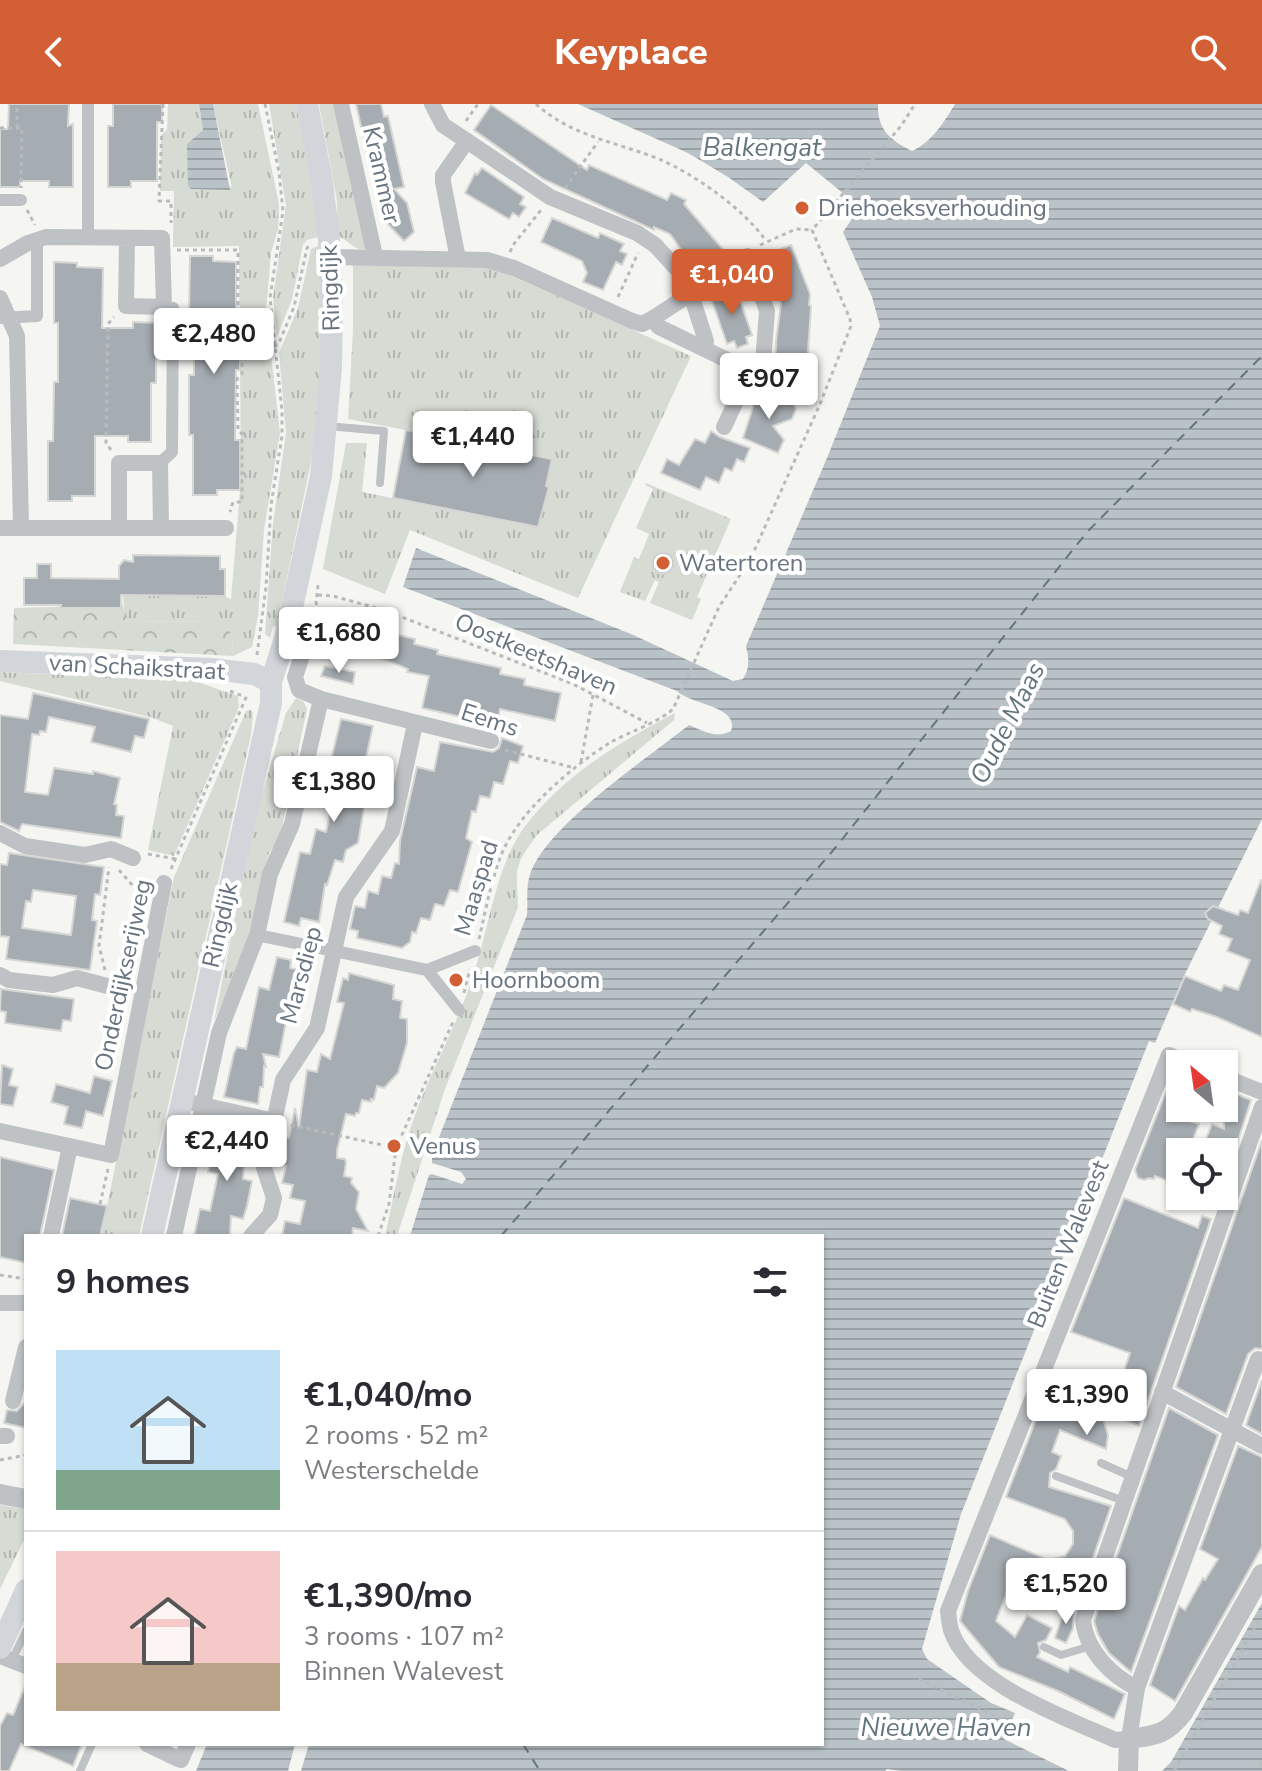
<!DOCTYPE html>
<html lang="en">
<head>
<meta charset="utf-8">
<style>
	:root { --surface:#fff; --page:#f7f7f7; --text:#2b2b33; --muted:#7c7c81; --line:#e1e1e2; --accent:#d35f34 }
	body { margin:0; font-family:"Nunito Sans",sans-serif; background:var(--page); color:var(--text); height:100vh; display:flex; flex-direction:column; font-size:30px; white-space:nowrap }
	* { box-sizing:border-box; margin:0 }
	p { font-size:26px; color:var(--muted) }
	.icon { flex:none; width:44px; height:44px; fill:none; stroke:currentColor; stroke-width:2; stroke-linecap:round; stroke-linejoin:round }
	.map { position:relative; flex:1; overflow:hidden }
	.details { position:absolute; left:24px; top:1130px; width:800px; height:512px; display:flex; flex-direction:column; background:var(--surface); border-radius:0px; box-shadow:0 2px 6px #0004 }
	.details>* { flex:none }
	.needle { width:52px; rotate:331deg }
	.buttons { position:absolute; left:1166px; top:946px; display:grid; gap:16px }
	.buttons a { display:grid; place-items:center; width:72px; height:72px; border-radius:0px; background:var(--surface); box-shadow:0 2px 6px #0004; font-size:40px }
	.price { position:absolute; translate:-50% -68px; padding:0 18px; border-radius:8px; background:#fff; color:#222; font-size:26px; line-height:52px; filter:drop-shadow(0 2px 4px #0008) }
	.price::after { content:''; position:absolute; left:50%; top:48px; width:24px; height:18px; margin-left:-12px; background:inherit; clip-path:polygon(0 0,100% 0,50% 100%) }
	.price.active { background:var(--accent); color:#fff }
	ul { padding:0; list-style:none }
	li { display:flex; align-items:center; gap:24px; height:200px; padding:0 32px }
	li+li { border-top:2px solid var(--line) }
	li span { display:grid; place-items:center; flex:none; width:224px; height:160px; border-radius:0px; color:#555 }
	li>.icon { margin-inline-start:auto }
	span .icon { width:96px; height:96px; fill:#fffc; stroke-width:1 }
	li b { font-size:34px }
	h2 { display:flex; justify-content:space-between; align-items:center; height:96px; padding:0 32px; font-size:34px }
	header { display:flex; justify-content:space-between; align-items:center; height:104px; padding:0 32px; background:var(--accent); color:#fff; font-size:36px; font-weight:800 }
	.map>svg:first-child { display:block }
	.grass { fill:url(#grass-tufts) }
	.forest { fill:url(#forest-crowns) }
	.water { fill:url(#water-rules) }
	.lines { fill:none; stroke-linecap:round; stroke-linejoin:round }
	.ferry { stroke:#63757d; stroke-width:2; stroke-dasharray:10 8; stroke-linecap:butt }
	.building { fill:#a6adb2; stroke:#d6d6d4; stroke-width:2; fill-rule:evenodd }
	.path { stroke:#b8bbbd; stroke-width:3; stroke-dasharray:4 4; stroke-linecap:butt }
	.service { stroke:#bec2c5; stroke-width:8 }
	.pedestrian { stroke:#bec2c5; stroke-width:12 }
	.minor { stroke:#bec2c5; stroke-width:16 }
	.tertiary { stroke:#bec2c5; stroke-width:20 }
	.secondary { stroke:#d2d6da; stroke-width:22 }
	.poi-dot { fill:#d35f34; stroke:#fff; stroke-width:3 }
	.labels { text-anchor:middle; stroke-width:8; stroke-linejoin:round; paint-order:stroke }
	.street-label { font-size:24px; fill:#677480; stroke:#fff }
	.poi-label { font-size:24px; fill:#677480; stroke:#fff; text-anchor:start }
	.water-label { font-size:26px; font-style:italic; fill:#63757d; stroke:#fff }
</style>
</head>
<body>
<header><svg class="icon" aria-label="back" viewBox="0 0 24 24"><path d="M15 5l-7 7 7 7"/></svg>Keyplace<svg class="icon" aria-label="search" viewBox="0 0 24 24"><circle cx="10" cy="10" r="6"/><path d="M15 15l6 6"/></svg></header>
<div class="map">
<svg width="1262" height="1667" viewBox="0 0 1262 1667">
	<defs>
		<pattern id="grass-tufts" width="24" height="20" patternUnits="userSpaceOnUse" patternTransform="scale(2)"><rect width="24" height="20" fill="#d6dbd3"/><path d="M3 7l-1-3M5 7V3M7 7l1-3M15 17l-1-3M17 17v-4M19 17l1-3" fill="none" stroke="#b1b6b0"/></pattern>
		<pattern id="forest-crowns" width="20" height="18" patternUnits="userSpaceOnUse" patternTransform="scale(2)"><rect width="20" height="18" fill="#d6dbd3"/><path d="M2 6a3 3 0 1 1 6 0M12 15a3 3 0 1 1 6 0" fill="none" stroke="#b1b6b0"/></pattern>
		<pattern id="water-rules" width="6" height="5" patternUnits="userSpaceOnUse" patternTransform="scale(2)"><rect width="6" height="5" fill="#b9c2c7"/><path d="M0 2.5h6" fill="none" stroke="#9aa2a7"/></pattern>
	</defs>
	<rect width="100%" height="100%" fill="#f5f5f2"/>
	<!-- grass -->
	<g class="grass">
		<path d="M168 0H199L203 26 187 40 232 84 213 0H258L279 100 278 125 271 149 266 207 280 329 264 426 258 512 252 543 233 552 232 531 214 517 125 518 123 491H222L231 495 241 375 239 142 173 143 174 87H160L161 31 167 26Z"/>
		<path d="M269 0H296L313 88 319 133 307 136 303 141 292 195 277 233 273 194 286 101Z"/>
		<path d="M319 0H334L366 145C355 148 347 134 336 132L337 97Z"/>
		<path d="M320 141 322 248 312 353 277 522H273L270 534 265 530 273 419 286 329 279 249 298 204 311 145Z"/>
		<path d="M353 160 492 163 691 252 578 494 410 426 385 490 323 465 346 339H367L362 388 537 423 551 354 348 315 353 227Z"/>
		<path d="M646 379 731 415 697 493 701 495 692 516 650 499 659 478 655 476 645 497 620 488 634 453 639 455 649 430 636 424 653 385 645 381Z"/>
		<path d="M0 568 192 576 238 592 239 603 174 752 148 746 173 622 150 613 0 577Z"/>
		<path d="M296 594 303 597 307 605 280 733 269 749 244 849 214 917 257 706 286 609Z"/>
		<path d="M251 606 253 610 251 631 139 1132H101L174 773 246 607Z"/>
		<path d="M675 609 674 616 537 731C512 765 517 764 518 803L445 985 397 1132H385C394 1093 400 1052 414 1014 431 967 456 923 472 875 489 827 495 761 526 721 564 671 620 638 675 609Z"/>
		<path d="M0 1401 26 1405V1432L0 1485Z"/>
	</g>
	<!-- forest -->
	<path class="forest" d="M123 501 126 518 214 517 224 520 232 531 233 552 13 540 14 504Z"/>
	<!-- water -->
	<g class="water">
		<path d="M199 0H213L230 86 191 85 188 82 187 40 203 26Z"/>
		<path d="M578 0H878C877 25 890 36 912 47 932 38 944 18 955 0H1262V715L1184 872 1155 939 1149 937 961 1410 922 1545 927 1555 991 1599 1015 1609 1004 1635 1069 1667H901L887 1665 885 1667H301L309 1640H822V1132H410L429 1071 432 1070 462 1080 466 1075 461 1068 432 1059V1051L527 811C528 799 526 785 529 774 540 726 649 653 689 621 703 627 717 635 731 627 740 602 691 601 677 587L403 483 416 444 631 530 733 577 743 575C750 564 749 555 746 542L827 354 880 222 872 193 843 128 860 103 806 59 763 98 728 73 688 49Z"/>
		<path d="M1262 1499V1667H1162L1171 1658Z"/>
		<path d="M207 1640H295L288 1667H196Z"/>
	</g>
	<g class="lines">
		<!-- ferry -->
		<g class="ferry">
			<path d="M501 1132 836 743 1087 428 1262 252"/>
			<path d="M523 1640 540 1667"/>
		</g>
	</g>
	<!-- building -->
	<g class="building">
		<path d="M9 0H69L68 22 73 20V83H49V77H20V83H0V25H8Z"/>
		<path d="M113 0H162V18H157V77H131V83H108V22H113Z"/>
		<path d="M356 0H381L384 13 388 12 404 83 394 85 407 99 414 128 404 137 384 116 387 113 381 88 376 89Z"/>
		<path d="M491 1 587 66 589 61 667 96 671 89 686 96 684 100 726 149 703 168 685 151 670 130 654 123V126L543 75 474 26Z"/>
		<path d="M482 64 524 93 520 100 526 103 519 113 513 109 509 115 465 89 475 69 477 71Z"/>
		<path d="M552 114 598 134 600 129 624 140 620 147 627 150 622 161 616 158 603 186 583 178 587 169 582 157 541 138Z"/>
		<path d="M791 141 810 190 809 201 811 202 806 278 775 275 776 237 781 199 769 177 762 152Z"/>
		<path d="M190 152H213V157L236 158V217H240V266H236L235 336H240V386H217V391H193V331H189V271H194V212H189Z"/>
		<path d="M54 158 77 159V163L103 164 102 224H133V218L156 219V279H151V338H128V332H95V392H72V397H48V337H53L54 278H58V219H54Z"/>
		<path d="M735 182 752 231 746 233 748 240 737 244 734 237 727 240 710 191Z"/>
		<path d="M764 287 793 297 796 305 792 315 773 322 784 336 778 349 743 334 754 300Z"/>
		<path d="M406 326 552 355 546 382 549 383 538 423 393 394Z"/>
		<path d="M711 327 720 333 750 344 744 358 737 355 732 367 725 364 719 379 706 373 700 386 661 369 667 355 679 361 695 335 705 339Z"/>
		<circle cx="663" cy="459" r="11"/>
		<path d="M133 451 220 452V465H225V492L121 491V504H61V501H24V474H37V460H51V474L119 475V462L124 456 133 458Z"/>
		<path d="M330 504 368 512 367 518 392 523 390 529 415 535 414 540 438 546 437 550 501 564 500 570 525 575 524 581 561 589 555 617 500 605 497 621 422 604 429 572 407 568 408 565 384 555 359 549 361 540 324 532Z"/>
		<path d="M325 562 355 568 353 580 321 572Z"/>
		<path d="M33 589 149 615 144 634 135 632 131 648 91 638 95 623 49 613 46 628 40 627 39 631 32 630 25 688 48 691 54 664 93 670V667L120 674 114 700 117 701 116 711 124 712 121 734 22 720 19 727 0 718V611L28 615Z"/>
		<path d="M341 615 373 622 365 659 364 671 370 673 369 692 368 698H365L358 739 346 746 343 758 335 756 327 781 325 780 319 818 301 814 299 822 284 818 300 748 310 750 316 725 326 728 339 667 329 664Z"/>
		<path d="M502 634 523 642 518 659 510 657 503 680 494 678 490 694 480 692 476 708 472 707 466 734 472 738 458 788 450 786 444 802 435 800 430 816 421 814 416 829 412 828 410 838 402 844 357 834 358 827 350 825 355 802 365 804 368 787 378 790 382 772 391 774 395 759 399 760 400 737 417 663 434 667 440 638 493 648 499 644Z"/>
		<path d="M9 749 104 763 100 791 95 790 92 816 97 817 90 866 6 855 9 833 0 832V760L7 761ZM33 786 76 792 71 831 22 824 26 797 31 798Z"/>
		<path d="M1261 776H1262V933L1217 913 1192 905 1190 908 1173 900 1185 872 1221 887 1224 881 1238 886 1250 856 1227 847 1232 835 1219 830 1222 822 1208 815 1205 809 1213 802 1238 811 1240 806 1248 809Z"/>
		<path d="M277 853 291 856 290 864 308 868 302 894 294 892 289 903 279 953 263 950 266 963 264 962 263 983H260L258 1000 224 993 234 949 237 943 246 945 259 883 269 886Z"/>
		<path d="M349 869 394 881 393 895 402 897 400 914 407 915V939L398 969 384 984 377 982 374 996 371 995V998L362 996 359 1009H356L355 1012 346 1010 337 1046V1054L345 1055 346 1059 344 1072 352 1074 351 1079 359 1088 356 1105 368 1127 353 1124 352 1132H282L285 1117 300 1120 305 1097 290 1094 293 1081 282 1079 286 1062 280 1061 286 1033 289 1034 295 1004 299 1023 307 966 317 968 321 950 330 955 344 899 337 898 343 874 348 876Z"/>
		<path d="M1 885 74 895 71 917 63 916 61 927 5 919 6 908 0 907Z"/>
		<path d="M2 961 13 965 9 981 18 983 13 1002 0 1000Z"/>
		<path d="M1175 965 1180 967V1004H1191L1187 1016 1199 1020 1188 1048H1180L1171 1078 1155 1072 1154 1075 1149 1074 1144 1076 1138 1074 1135 1066Z"/>
		<path d="M94 972 112 977 103 1012 86 1007 82 1024 64 1020 68 1003 51 998 56 980 90 989Z"/>
		<path d="M1224 985 1251 996 1235 1046 1206 1035 1212 1020 1224 1025Z"/>
		<path d="M220 1018 252 1026 249 1038 238 1045 245 1046 243 1075 252 1077 247 1102 243 1115 231 1112 230 1132H194L200 1105 210 1107 218 1070 208 1068Z"/>
		<path d="M1262 1036V1245L1255 1244 1248 1250 1226 1310 1176 1283Z"/>
		<path d="M0 1053 54 1066 40 1132H26V1159L0 1153Z"/>
		<path d="M70 1094 107 1102 100 1132H62Z"/>
		<path d="M1124 1094 1198 1124 1202 1112 1211 1115 1139 1322 1100 1305 1108 1331 1106 1345 1060 1326 1052 1348 1061 1352 1056 1365 1050 1369 1049 1383 1111 1402 1079 1494 1012 1471 1007 1476 1009 1483 996 1517 1015 1533 1027 1511 1052 1524 1046 1536 1038 1539 1040 1548 1037 1553 1068 1568 1070 1563 1125 1590 1114 1615 1058 1587 999 1563 960 1517 968 1487 990 1431 1048 1456 1065 1452 1073 1440V1427L1065 1415 1006 1393 1053 1272 1114 1297 1130 1249 1071 1228Z"/>
		<path d="M1262 1276V1330L1246 1321Z"/>
		<path d="M23 1300 26 1301V1324L4 1319 7 1306 17 1307Z"/>
		<path d="M1169 1304 1218 1331 1131 1568 1109 1549 1098 1530 1094 1517Z"/>
		<path d="M1238 1342 1262 1353V1443L1175 1597 1150 1581 1179 1502 1185 1506 1203 1474 1205 1476 1218 1455 1200 1445Z"/>
		<path d="M1065 1504 1074 1507 1073 1524 1066 1539 1055 1534Z"/>
		<path d="M26 1580V1640H82L73 1662 21 1640 9 1667H0V1622L7 1609 13 1611Z"/>
	</g>
	<g class="lines">
		<!-- path -->
		<g class="path">
			<path d="M163 0 159 97H171V119"/>
			<path d="M536 0C571 32 616 38 659 55 694 70 744 105 766 137"/>
			<path d="M466 17 478 0"/>
			<path d="M0 24H22L21 84"/>
			<path d="M17 24V0"/>
			<path d="M565 84 598 38"/>
			<path d="M27 106 35 121"/>
			<path d="M760 141 796 125 812 126"/>
			<path d="M177 146H238V208L242 211V270L237 275 238 326 242 330V398H233L230 408"/>
			<path d="M510 148 513 141 541 106"/>
			<path d="M618 193 638 149"/>
			<path d="M274 243 279 239 294 203 307 144 311 139"/>
			<path d="M776 281 820 300"/>
			<path d="M111 346 106 339 108 220 114 213"/>
			<path d="M318 491 333 492 384 506 573 580 647 619"/>
			<path d="M316 501 318 481"/>
			<path d="M257 551 266 483 271 401 282 332V307L270 194 283 107 279 68 265 0"/>
			<path d="M230 587 245 593"/>
			<path d="M505 646 575 664"/>
			<path d="M581 658 593 591"/>
			<path d="M148 750 176 755"/>
			<path d="M171 765 248 589"/>
			<path d="M119 766 141 791 148 793"/>
			<path d="M479 835C485 809 490 782 499 757 514 711 571 663 611 638 627 629 667 615 674 603L719 503 751 454 820 300 851 222 850 215 812 126 901 22 915 0"/>
			<path d="M105 866 99 842 109 763"/>
			<path d="M464 889 470 865"/>
			<path d="M291 1021 396 1044"/>
			<path d="M100 1100 108 1065"/>
			<path d="M378 1132 389 1100 396 1044 453 918"/>
			<path d="M0 1171 26 1175"/>
			<path d="M0 1356 26 1351"/>
			<path d="M919 1575 1004 1616 1008 1606"/>
			<path d="M1259 1662 1262 1659"/>
			<path d="M1174 1667 1262 1511"/>
		</g>
		<!-- service -->
		<g class="service">
			<path d="M327 322 384 327 380 379"/>
			<path d="M1101 1359 1132 1373"/>
			<path d="M1056 1372 1124 1397"/>
			<path d="M1014 1478 1087 1504"/>
			<path d="M1044 1543 1061 1551 1091 1542"/>
			<path d="M12 1556 26 1527"/>
			<path d="M80 1667 92 1640"/>
		</g>
		<!-- pedestrian -->
		<g class="pedestrian">
			<path d="M88 0V134"/>
			<path d="M0 96H21"/>
			<path d="M0 214 37 212V136"/>
			<path d="M160 359 172 348 173 204 164 203"/>
			<path d="M257 831 427 866 459 906"/>
			<path d="M427 866 475 847"/>
		</g>
		<!-- minor -->
		<g class="minor">
			<path d="M341 0 375 152"/>
			<path d="M432 0 443 21 467 37 443 71V78L458 155"/>
			<path d="M467 37 550 93 637 129 655 141 697 187"/>
			<path d="M329 153 487 156 514 164 632 217 642 220 652 215 659 223 750 267"/>
			<path d="M0 155 28 139 46 133 162 134 164 203 126 202 127 134"/>
			<path d="M0 194 17 232 21 423"/>
			<path d="M694 200 706 237 704 245"/>
			<path d="M652 215 748 152 767 207 762 272 750 267 724 323"/>
			<path d="M119 423V359H160L161 423"/>
			<path d="M0 424H226"/>
			<path d="M290 511 310 515 304 546 295 573 299 586 321 595 491 637"/>
			<path d="M0 729 25 742 85 751 111 745 133 754"/>
			<path d="M0 871 9 876 53 881 77 874 111 883"/>
			<path d="M1191 960 1169 951 948 1507C949 1513 949 1520 951 1526 968 1580 1067 1614 1115 1636L1129 1635 1137 1584 1258 1255"/>
			<path d="M1224 973 1262 988"/>
			<path d="M193 999 274 1017"/>
			<path d="M0 1027 111 1051 164 779"/>
			<path d="M51 1132 70 1042"/>
			<path d="M174 1132 219 929 257 831 270 770 292 720 321 595"/>
			<path d="M251 1132 270 1111 274 1094 264 1064 283 976 317 924 346 793 392 727 415 620"/>
			<path d="M0 1199H26"/>
			<path d="M1162 1288 1262 1342"/>
			<path d="M13 1297 26 1243"/>
			<path d="M0 1332H7"/>
			<path d="M0 1552 26 1562"/>
			<path d="M1137 1584C1111 1572 1086 1546 1083 1516L1262 1003"/>
			<path d="M147 1640 178 1655"/>
			<path d="M181 1656 188 1640"/>
		</g>
		<!-- tertiary -->
		<g class="tertiary">
			<path d="M0 1390 26 1395"/>
			<path d="M1128 1667 1129 1635C1156 1631 1166 1631 1183 1609L1262 1470"/>
		</g>
		<!-- secondary -->
		<g class="secondary">
			<path d="M0 557 212 565 254 570 271 578"/>
			<path d="M152 1132 271 599V578L286 531 321 372 331 264 332 210 329 136 322 78 307 0"/>
			<path d="M0 1544 26 1486"/>
		</g>
	</g>
	<!-- markers -->
	<g class="poi-dot">
		<circle cx="802" cy="104" r="8"/>
		<circle cx="663" cy="459" r="8"/>
		<circle cx="456" cy="876" r="8"/>
		<circle cx="394" cy="1042" r="8"/>
	</g>
	<g class="labels">
		<!-- street labels -->
		<g class="street-label">
			<text transform="translate(382 71) rotate(77)" y="8">Krammer</text>
			<text transform="translate(330 184) rotate(-92)" y="8">Ringdijk</text>
			<text transform="translate(536 550) rotate(23)" y="8">Oostkeetshaven</text>
			<text transform="translate(137 563) rotate(3)" y="8">van Schaikstraat</text>
			<text transform="translate(490 616) rotate(18)" y="8">Eems</text>
			<text transform="translate(476 784) rotate(-73)" y="8">Maaspad</text>
			<text transform="translate(220 821) rotate(-77)" y="8">Ringdijk</text>
			<text transform="translate(123 871) rotate(-78)" y="8">Onderdijkserijweg</text>
			<text transform="translate(301 871) rotate(-75)" y="8">Marsdiep</text>
			<text transform="translate(1068 1140) rotate(-68)" y="8">Buiten Walevest</text>
		</g>
		<!-- poi labels -->
		<g class="poi-label">
			<text x="818" y="112">Driehoeksverhouding</text>
			<text x="679" y="467">Watertoren</text>
			<text x="472" y="884">Hoornboom</text>
			<text x="410" y="1050">Venus</text>
		</g>
		<!-- water labels -->
		<g class="water-label">
			<text x="762" y="52">Balkengat</text>
			<text transform="translate(1007 619) rotate(-63)" y="9">Oude Maas</text>
			<text x="946" y="1632">Nieuwe Haven</text>
		</g>
	</g>
</svg>
<div class="buttons">
<a><svg class="needle" viewBox="-14 -14 28 28"><path d="M0-13l5 13h-10z" fill="#e53935"/><path d="M0 13l5-13h-10z" fill="#7c7c81"/></svg></a>
<a><svg class="icon" aria-label="locate" viewBox="0 0 24 24"><circle cx="12" cy="12" r="6"/><path d="M12 2v4M12 18v4M2 12h4M18 12h4"/></svg></a>
</div>
<b class="price active" style="left:732px;top:213px">€1,040</b>
<b class="price" style="left:214px;top:272px">€2,480</b>
<b class="price" style="left:769px;top:317px">€907</b>
<b class="price" style="left:473px;top:375px">€1,440</b>
<b class="price" style="left:339px;top:571px">€1,680</b>
<b class="price" style="left:334px;top:720px">€1,380</b>
<b class="price" style="left:227px;top:1079px">€2,440</b>
<b class="price" style="left:1087px;top:1333px">€1,390</b>
<b class="price" style="left:1066px;top:1522px">€1,520</b>
<section class="details">
<h2>9 homes<svg class="icon" aria-label="filters" viewBox="0 0 24 24"><path d="M4 7h16M4 17h16"/><circle cx="9" cy="7" r="2"/><circle cx="15" cy="17" r="2"/></svg></h2>
<ul>
<li><span style="background:linear-gradient(#bfe0f5 75%,#7fa58c 0)"><svg class="icon" aria-label="home" viewBox="0 0 24 24"><path d="M3 11l9-7 9 7M6 9v11h12V9"/></svg></span><div><b>€1,040/mo</b><p>2 rooms · 52 m²</p><p>Westerschelde</p></div></li>
<li><span style="background:linear-gradient(#f6c9c9 70%,#b9a48a 0)"><svg class="icon" aria-label="home" viewBox="0 0 24 24"><path d="M3 11l9-7 9 7M6 9v11h12V9"/></svg></span><div><b>€1,390/mo</b><p>3 rooms · 107 m²</p><p>Binnen Walevest</p></div></li>
</ul>
</section>
</div>
</body>
</html>
